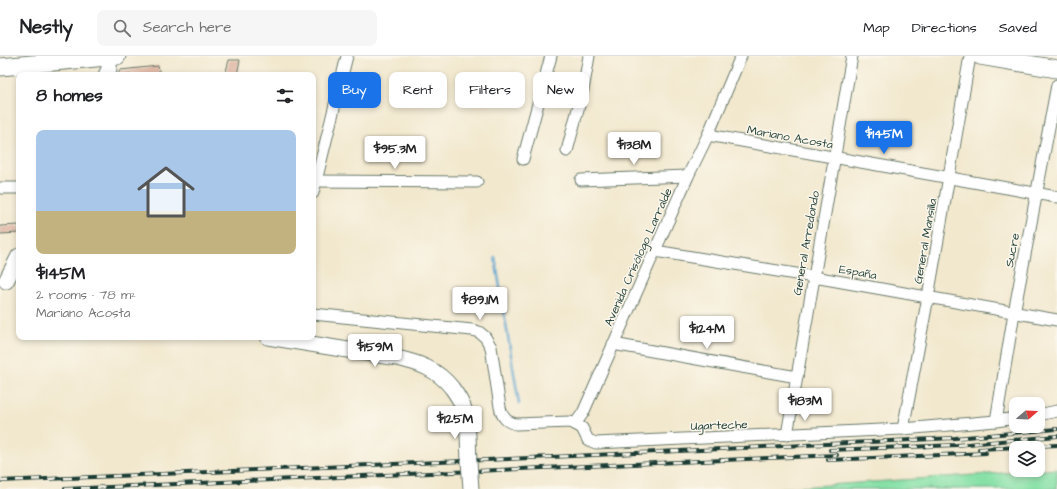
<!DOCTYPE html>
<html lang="en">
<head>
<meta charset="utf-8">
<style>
	:root { --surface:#fff; --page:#f6f6f6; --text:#202124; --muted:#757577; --line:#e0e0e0; --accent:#1a73e8 }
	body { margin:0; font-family:"Architects Daughter",sans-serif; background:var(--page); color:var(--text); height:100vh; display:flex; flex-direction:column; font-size:15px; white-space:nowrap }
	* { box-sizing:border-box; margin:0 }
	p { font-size:13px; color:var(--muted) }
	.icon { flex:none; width:22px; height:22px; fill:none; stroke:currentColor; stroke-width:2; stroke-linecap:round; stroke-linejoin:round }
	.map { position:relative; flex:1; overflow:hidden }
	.panel { position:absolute; left:16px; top:16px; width:300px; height:268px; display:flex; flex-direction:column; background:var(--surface); border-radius:8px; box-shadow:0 2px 6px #0003 }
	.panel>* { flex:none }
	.banner { position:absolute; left:328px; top:16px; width:380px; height:36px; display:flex; gap:8px }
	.needle { width:26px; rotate:71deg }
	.controls { position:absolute; left:1009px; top:341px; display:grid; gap:8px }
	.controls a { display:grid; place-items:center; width:36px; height:36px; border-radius:8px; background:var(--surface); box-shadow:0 2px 6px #0003; font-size:20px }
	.price { position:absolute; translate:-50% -34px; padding:0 9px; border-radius:4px; background:#fff; color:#222; font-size:13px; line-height:26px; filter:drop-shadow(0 1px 2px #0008) }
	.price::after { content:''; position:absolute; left:50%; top:24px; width:12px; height:9px; margin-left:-6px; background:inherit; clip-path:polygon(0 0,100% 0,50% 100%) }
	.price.current { background:var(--accent); color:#fff }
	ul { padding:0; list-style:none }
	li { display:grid; align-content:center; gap:8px; height:212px; padding:0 20px }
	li+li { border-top:1px solid var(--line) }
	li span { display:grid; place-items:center; height:124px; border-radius:8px; color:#555 }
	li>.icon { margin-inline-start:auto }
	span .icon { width:72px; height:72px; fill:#fffc; stroke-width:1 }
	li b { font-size:17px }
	h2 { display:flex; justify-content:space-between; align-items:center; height:48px; padding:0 20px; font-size:17px }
	.chip { padding:0 14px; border-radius:8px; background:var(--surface); box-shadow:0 2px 6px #0003; font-size:14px; line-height:36px }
	.chip.current { background:var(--accent); color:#fff }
	header { display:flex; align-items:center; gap:24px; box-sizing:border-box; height:56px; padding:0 20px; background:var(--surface); border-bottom:1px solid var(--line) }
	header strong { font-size:19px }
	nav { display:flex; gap:22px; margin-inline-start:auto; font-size:14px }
	.search { width:280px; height:36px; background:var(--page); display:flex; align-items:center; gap:10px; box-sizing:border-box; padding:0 14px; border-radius:8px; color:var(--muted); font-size:15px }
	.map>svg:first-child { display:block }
	.green { fill:#87e1a7; stroke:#538f6e }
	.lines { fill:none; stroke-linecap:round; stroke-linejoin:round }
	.stream { stroke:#56a2ce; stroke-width:2.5 }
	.building { fill:#daac98 }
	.street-casing { stroke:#69796a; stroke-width:13 }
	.secondary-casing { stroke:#69796a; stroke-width:17 }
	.primary-casing { stroke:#69796a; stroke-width:19 }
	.street { stroke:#fff; stroke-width:11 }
	.secondary { stroke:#fff; stroke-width:15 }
	.primary { stroke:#fff; stroke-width:17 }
	.rail-casing { stroke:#1f3d34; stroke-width:4 }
	.rail { stroke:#fbf7ec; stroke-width:2.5; stroke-dasharray:8; stroke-linecap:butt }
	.secondary-bridge-casing { stroke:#69796a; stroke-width:17; stroke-linecap:butt }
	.secondary-bridge { stroke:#fff; stroke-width:15 }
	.labels { text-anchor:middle; stroke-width:3; stroke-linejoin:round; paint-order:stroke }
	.street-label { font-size:12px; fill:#1f3d34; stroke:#fbf7ec }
</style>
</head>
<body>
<header>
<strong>Nestly</strong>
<div class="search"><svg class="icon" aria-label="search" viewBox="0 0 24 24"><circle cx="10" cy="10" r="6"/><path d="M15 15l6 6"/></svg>Search here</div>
<nav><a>Map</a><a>Directions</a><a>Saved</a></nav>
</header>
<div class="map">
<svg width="1057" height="433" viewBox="0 0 1057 433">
	<rect width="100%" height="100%" fill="#fbf7ec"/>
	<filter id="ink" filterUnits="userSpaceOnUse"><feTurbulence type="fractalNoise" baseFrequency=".025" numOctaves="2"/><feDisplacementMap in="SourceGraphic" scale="8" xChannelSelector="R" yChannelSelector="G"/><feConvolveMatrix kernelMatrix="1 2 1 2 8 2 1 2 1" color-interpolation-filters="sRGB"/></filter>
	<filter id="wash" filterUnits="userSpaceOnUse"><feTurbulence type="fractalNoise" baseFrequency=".012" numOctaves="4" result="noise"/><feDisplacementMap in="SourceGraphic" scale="16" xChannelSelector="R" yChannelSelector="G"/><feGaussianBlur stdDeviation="0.9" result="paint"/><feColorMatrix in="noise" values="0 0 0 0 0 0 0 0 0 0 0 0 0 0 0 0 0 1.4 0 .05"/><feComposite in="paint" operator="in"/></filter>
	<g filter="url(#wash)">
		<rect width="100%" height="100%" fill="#f2e8ce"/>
		<!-- green -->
		<path class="green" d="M1057 413V433H770L1018 416Z"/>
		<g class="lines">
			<!-- stream -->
			<path class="stream" d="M495 201 519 348"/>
		</g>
		<g id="blocks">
			<!-- building -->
			<g class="building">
				<path d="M229 4H240L237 19H225Z"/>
				<path d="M158 10 160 19H118L120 14Z"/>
				<path d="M19 169V177L0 178V170Z"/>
			</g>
		</g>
	</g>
	<g filter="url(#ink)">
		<use href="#blocks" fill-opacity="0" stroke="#69796a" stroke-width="1"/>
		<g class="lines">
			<!-- street casing -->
			<g class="street-casing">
				<g id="street">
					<path d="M708 79 1057 141"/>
					<path d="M567 95 583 34 589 0"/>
					<path d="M523 103 551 0"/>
					<path d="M581 124 688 120"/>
					<path d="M313 125 477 126"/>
					<path d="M0 132H19"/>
					<path d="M313 137 347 0"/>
					<path d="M655 195 814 221 1057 264"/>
					<path d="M313 258 472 274 479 276 485 281 491 291 500 351C502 361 506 366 516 368L570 366 575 368 582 372 588 384 596 387 903 373 996 365 1016 362"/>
					<path d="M613 288 797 321"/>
					<path d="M1038 359 1057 355"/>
					<path d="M996 365 1014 257 1057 29"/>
					<path d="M575 368 583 357 688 120 708 79 741 0"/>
					<path d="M903 373 928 241 970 0"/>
					<path d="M787 379 852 0"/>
				</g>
			</g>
			<!-- secondary casing -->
			<g class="secondary-casing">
				<g id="secondary">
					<path d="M106 19 109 13V0"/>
					<path d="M6 225 19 200"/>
					<path d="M268 281 397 302C419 307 437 313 452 332 457 339 461 345 464 353 469 369 468 388 469 405"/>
				</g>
			</g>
			<!-- primary casing -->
			<g class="primary-casing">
				<g id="primary">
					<path d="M980 0 1057 13"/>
					<path d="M0 11 117 0"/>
				</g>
			</g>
			<!-- street -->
			<use href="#street" class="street"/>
			<!-- secondary -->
			<use href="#secondary" class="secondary"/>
			<!-- primary -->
			<use href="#primary" class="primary"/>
			<!-- rail casing -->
			<g class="rail-casing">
				<g id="rail">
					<path d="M979 393 1057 389"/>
					<path d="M830 394 957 389 1057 380"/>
					<path d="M828 404 986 397"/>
					<path d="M0 425 486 404 955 382 1057 373"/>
					<path d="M65 433 837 399"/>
				</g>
			</g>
			<!-- rail -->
			<use href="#rail" class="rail"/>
			<!-- secondary-bridge casing -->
			<g class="secondary-bridge-casing">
				<path id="secondary-bridge" d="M469 405 471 433"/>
			</g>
			<!-- secondary-bridge -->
			<use href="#secondary-bridge" class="secondary-bridge"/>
		</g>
	</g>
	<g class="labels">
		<!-- street labels -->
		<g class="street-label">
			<text transform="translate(790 81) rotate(10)" y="4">Mariano Acosta</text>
			<text transform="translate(925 185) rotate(-80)" y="4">General Mansilla</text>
			<text transform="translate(806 187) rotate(-80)" y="4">General Arredondo</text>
			<text transform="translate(1012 194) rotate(-79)" y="4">Sucre</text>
			<text transform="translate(638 201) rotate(-66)" y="4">Avenida Crisólogo Larralde</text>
			<text transform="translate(858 216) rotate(10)" y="4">España</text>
			<text transform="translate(719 369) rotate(-2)" y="4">Ugarteche</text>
		</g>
	</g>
</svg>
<div class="controls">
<a><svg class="needle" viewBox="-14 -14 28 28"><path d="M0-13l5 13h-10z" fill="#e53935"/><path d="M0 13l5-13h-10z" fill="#757577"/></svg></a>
<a><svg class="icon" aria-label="layers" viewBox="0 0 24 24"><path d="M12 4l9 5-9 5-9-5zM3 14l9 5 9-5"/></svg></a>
</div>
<b class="price current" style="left:884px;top:99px">$145M</b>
<b class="price" style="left:634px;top:110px">$138M</b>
<b class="price" style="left:395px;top:114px">$95.3M</b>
<b class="price" style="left:480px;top:265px">$89.1M</b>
<b class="price" style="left:707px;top:294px">$124M</b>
<b class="price" style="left:375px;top:312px">$159M</b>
<b class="price" style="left:805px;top:366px">$183M</b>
<b class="price" style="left:455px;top:384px">$125M</b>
<div class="banner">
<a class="chip current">Buy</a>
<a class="chip">Rent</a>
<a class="chip">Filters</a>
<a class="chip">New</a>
</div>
<section class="panel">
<h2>8 homes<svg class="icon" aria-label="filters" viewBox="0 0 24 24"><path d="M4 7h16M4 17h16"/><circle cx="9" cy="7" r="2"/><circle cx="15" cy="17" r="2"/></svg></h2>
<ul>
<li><span style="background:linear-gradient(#a9c7e8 65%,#c2b280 0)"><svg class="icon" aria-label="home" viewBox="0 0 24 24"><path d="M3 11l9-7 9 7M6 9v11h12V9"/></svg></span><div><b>$145M</b><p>2 rooms · 78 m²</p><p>Mariano Acosta</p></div></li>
</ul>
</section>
</div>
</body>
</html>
